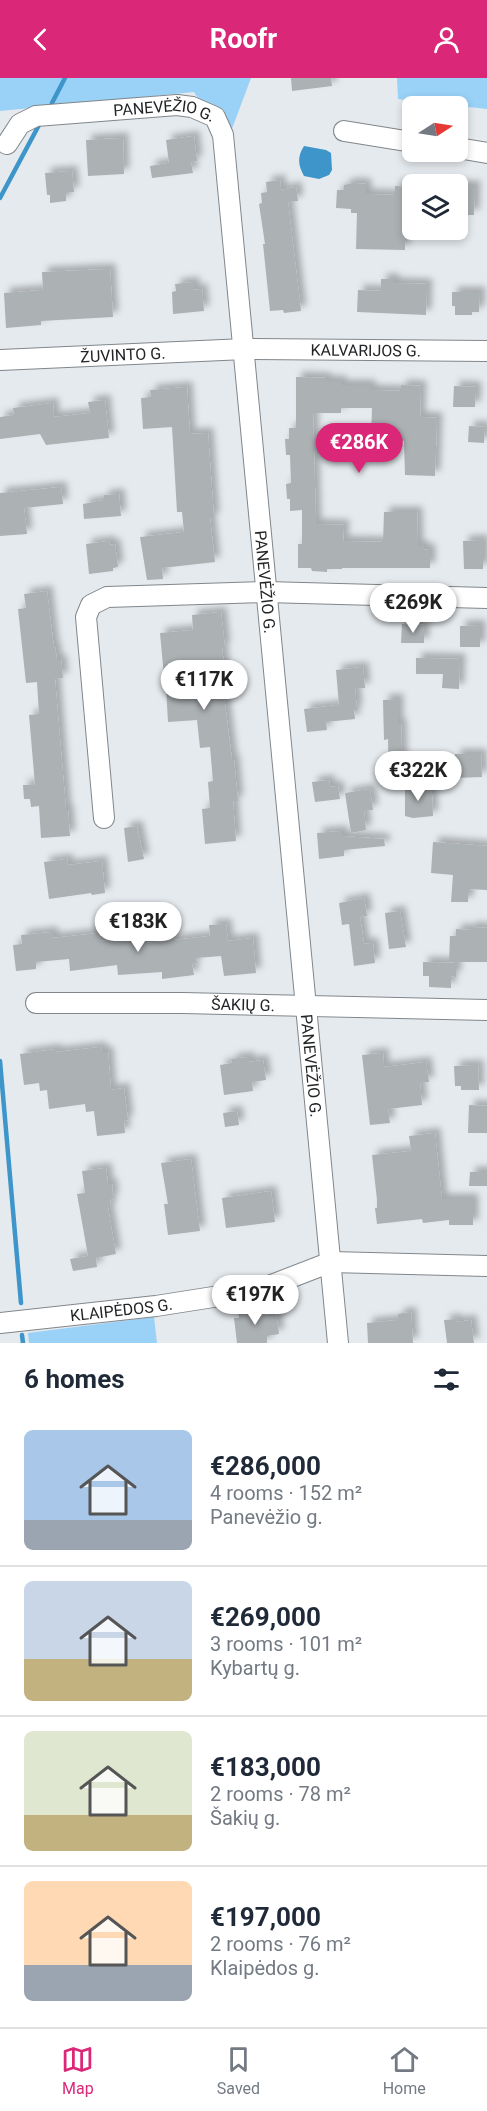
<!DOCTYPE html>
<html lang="en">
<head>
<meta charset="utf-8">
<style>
	:root { --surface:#fff; --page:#f6f6f7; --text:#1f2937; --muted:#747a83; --line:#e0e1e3; --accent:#db2777 }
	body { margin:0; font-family:Roboto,sans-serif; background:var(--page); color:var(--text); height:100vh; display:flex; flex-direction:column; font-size:22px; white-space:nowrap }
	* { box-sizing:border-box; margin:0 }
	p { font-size:20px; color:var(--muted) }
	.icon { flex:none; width:33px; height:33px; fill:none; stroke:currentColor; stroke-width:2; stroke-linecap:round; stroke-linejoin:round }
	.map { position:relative; height:1265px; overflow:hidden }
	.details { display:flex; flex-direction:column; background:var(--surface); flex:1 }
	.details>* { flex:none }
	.needle { width:39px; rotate:78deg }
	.tools { position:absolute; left:402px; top:18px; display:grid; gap:12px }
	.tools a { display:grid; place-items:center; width:66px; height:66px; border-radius:9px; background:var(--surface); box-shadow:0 3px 9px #0003; font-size:30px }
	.price { position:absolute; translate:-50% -51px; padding:0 14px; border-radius:21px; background:#fff; color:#222; font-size:20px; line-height:39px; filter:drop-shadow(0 2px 3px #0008) }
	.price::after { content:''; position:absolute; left:50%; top:36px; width:18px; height:14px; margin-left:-9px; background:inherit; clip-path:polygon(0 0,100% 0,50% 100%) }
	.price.active { background:var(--accent); color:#fff }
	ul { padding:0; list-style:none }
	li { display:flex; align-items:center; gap:18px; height:150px; padding:0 24px }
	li+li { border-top:2px solid var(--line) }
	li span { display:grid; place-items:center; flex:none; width:168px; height:120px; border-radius:9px; color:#555 }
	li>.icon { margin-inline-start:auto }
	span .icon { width:72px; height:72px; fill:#fffc; stroke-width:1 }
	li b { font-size:26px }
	h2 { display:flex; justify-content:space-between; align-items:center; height:72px; padding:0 24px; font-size:26px }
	header { display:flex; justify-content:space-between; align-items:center; height:78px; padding:0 24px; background:var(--accent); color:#fff; font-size:27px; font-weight:700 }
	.menu { display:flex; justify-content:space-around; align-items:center; height:84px; border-top:2px solid var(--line); background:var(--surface); font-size:16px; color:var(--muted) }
	.menu a { display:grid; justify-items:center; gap:3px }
	.menu .active { color:var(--accent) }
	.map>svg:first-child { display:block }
	.green { fill:#9ad1f7 }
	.water { fill:#3e95c9 }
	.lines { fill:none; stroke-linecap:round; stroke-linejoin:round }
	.stream { stroke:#3e95c9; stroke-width:4.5 }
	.building { fill:#acb1b4; filter:url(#shadow) }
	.minor-casing { stroke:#81868a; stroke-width:22 }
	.minor { stroke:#fff; stroke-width:20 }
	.labels { text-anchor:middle; stroke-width:6; stroke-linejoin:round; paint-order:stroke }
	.street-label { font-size:16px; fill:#222426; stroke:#f2f7fb }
</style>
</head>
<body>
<header><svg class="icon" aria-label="back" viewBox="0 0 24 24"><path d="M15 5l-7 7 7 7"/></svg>Roofr<svg class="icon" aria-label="person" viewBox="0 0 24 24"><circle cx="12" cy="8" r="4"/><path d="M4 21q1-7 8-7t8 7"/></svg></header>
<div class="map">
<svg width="487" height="1265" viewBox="0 0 487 1265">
	<defs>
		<filter id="shadow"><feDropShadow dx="5.5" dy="-5.5" stdDeviation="3" flood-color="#0004"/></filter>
	</defs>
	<rect width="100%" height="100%" fill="#e5eaee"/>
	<!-- green -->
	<g class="green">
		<path d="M0 0H251L230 56 205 31 194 14 0 33Z"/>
		<path d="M397 0H487V31L398 21Z"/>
		<path d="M154 1239 157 1265H29L28 1255Z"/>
	</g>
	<!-- water -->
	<path class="water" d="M304 68 326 72 331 75 332 92 329 97 319 101 304 98C298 87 297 79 304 68Z"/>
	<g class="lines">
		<!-- stream -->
		<g class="stream">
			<path d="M52 25 65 0"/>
			<path d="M0 120 39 47"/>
			<path d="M0 983 21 1225"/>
			<path d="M22 1257 23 1265"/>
		</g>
	</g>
	<!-- building -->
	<g class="building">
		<path d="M291 0H331L332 8 292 13Z"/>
		<path d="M194 58 197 83 191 84 193 95 152 100 150 88 169 85 166 62Z"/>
		<path d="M123 60 124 96 88 98 86 62Z"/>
		<path d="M72 93 74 114 66 115V123L50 125V117H47L45 95Z"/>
		<path d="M280 102 281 112 296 109 298 123 288 124 301 233 284 235 283 232 270 233 263 166H265L259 126 262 125 261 115 267 114 266 104Z"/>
		<path d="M353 105 366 106V116L395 117V108L412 109V140H405V172L356 171 357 135H351V131L336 130 337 112H344V107Z"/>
		<path d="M458 108H475L474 137H458Z"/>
		<path d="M110 191 113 239 41 243V247L6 250 4 215 43 212 42 194Z"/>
		<path d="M381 201H394V205L427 206 426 237 357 234 358 212 381 213Z"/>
		<path d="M194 204V212L202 211 204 233 173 236 172 214 176 213 175 206Z"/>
		<path d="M452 214H480L479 234H472V237H455V228H452Z"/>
		<path d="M296 299 326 300V303H341V307H370V312L401 313V307L421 308 420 339 437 340 435 398 405 397 404 363 371 361 372 330H341V335H313L316 446 344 447 343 463 383 464 384 434H417L418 468H424V472L430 471V490H342V491H327V494L312 493 311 490H298V466H302V432L290 433V421H287L286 406 291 405 290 377H286L285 361H289V350H296Z"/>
		<path d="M454 308 476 309 475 329H453Z"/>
		<path d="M187 309 190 356 208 355 214 440H210L215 484 162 490 163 501 147 502 140 459 184 454 182 434H177L172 349 143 351 141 320 151 319 150 312Z"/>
		<path d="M105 322 109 360 46 367 40 356 0 361V339L14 337 13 330 53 325 54 339 90 335 88 324Z"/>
		<path d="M469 348 485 349 484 365 468 364Z"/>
		<path d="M61 409 63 426 24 430 27 456 0 458V415Z"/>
		<path d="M119 416 121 438 84 441 83 426 104 422V417Z"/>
		<path d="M483 462V491H464L463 463Z"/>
		<path d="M109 463 110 467 115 466 118 489 113 490V493L89 496 86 466Z"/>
		<path d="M47 513 54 570 55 569 57 582H61L63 600 55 601 66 732H68L70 758 41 760 39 728 31 729 30 721H24L23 707H35L29 637 39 636 37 604 26 605 18 531 26 530 24 516Z"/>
		<path d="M221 534 225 570H222L228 617 224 618 232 682H234L238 723H233L236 763 205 766 202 731 210 730 208 704 213 703 210 669 200 670 197 642 168 644 166 609H165L160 555 193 552 192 537Z"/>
		<path d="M402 546 424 547V565H401Z"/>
		<path d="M480 547V569H460V548Z"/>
		<path d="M416 580 460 581 459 611 442 610 443 596H416Z"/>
		<path d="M363 589 365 610 355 611 357 632H354L355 641 326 644 327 652 307 654 304 631 339 627 336 592Z"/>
		<path d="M398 621V646H401L403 706H389L388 661 384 662 383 622Z"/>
		<path d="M455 676H481L482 699 455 700Z"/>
		<path d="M329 702 330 709 338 708 340 721 315 724 312 704Z"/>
		<path d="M405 709H424L430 712 432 716 433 738 413 740 405 738Z"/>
		<path d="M370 711 373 732 364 733 366 752 351 755 345 715Z"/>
		<path d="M137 748 144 781 128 784 124 750Z"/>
		<path d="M342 753V758L384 761 385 768 344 772V778L319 781 317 755Z"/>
		<path d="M433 764 487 768V812L469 811 468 824H451L453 797 431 795Z"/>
		<path d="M67 781 68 787 102 783 105 815 92 817 91 815 49 821 44 784Z"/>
		<path d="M364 820 367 838 360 839 364 866 373 865 375 885 354 888 349 846 342 847 339 825Z"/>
		<path d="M400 833 406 869 389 871 385 835Z"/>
		<path d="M226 846 228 863 253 860 256 895 224 898 221 878 196 880 197 885 192 886 194 897 162 901V894L118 897 117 887 70 893 69 881 36 884V891L16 893 13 867 22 866 21 857 53 854V860L99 855 100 863 147 860V865L210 858 209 847Z"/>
		<path d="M470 849 487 850V884H449L450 858H456V851L470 852Z"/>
		<path d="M423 884 456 885V899L451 898V910L429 909V898H423Z"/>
		<path d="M101 969 102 974H108L111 1012 124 1010 128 1042 124 1043 125 1055 97 1058 94 1033 86 1034 85 1026 49 1031 47 1012 40 1013 39 1005 24 1007 20 976 56 971V974Z"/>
		<path d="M383 975 384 989 426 984 429 1004 420 1005 422 1027 388 1031 390 1045 370 1047 362 977Z"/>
		<path d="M249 979V984L263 982 266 1002 252 1004 253 1013 224 1017 220 987 232 985 231 981Z"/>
		<path d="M478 987 479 1012H461V1008H455L454 988Z"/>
		<path d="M469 1027 487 1028V1055H468Z"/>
		<path d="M237 1033 239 1047 225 1049 223 1035Z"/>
		<path d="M435 1055 442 1121H473V1147H449V1142L423 1145 422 1141 377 1146 375 1130H377V1122L372 1077 411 1073 409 1058Z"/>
		<path d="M191 1081 200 1153 168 1157 164 1126H168L161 1085Z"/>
		<path d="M106 1090 108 1106H112L113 1121 110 1122 111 1130H108L116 1176 96 1180 97 1189 73 1193 70 1181 88 1178 77 1116 85 1115 82 1093Z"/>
		<path d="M470 1094H487V1108H469Z"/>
		<path d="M271 1113 275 1144 226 1150 222 1120Z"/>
		<path d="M257 1226 259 1238 276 1235 279 1256 267 1258V1265H237L234 1240H239L238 1229Z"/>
		<path d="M411 1234 413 1265H368L367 1245 398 1242V1236Z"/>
		<path d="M456 1241 457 1244 471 1242 474 1265H447L444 1242Z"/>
	</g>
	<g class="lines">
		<!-- minor casing -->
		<g class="minor-casing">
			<g id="minor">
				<path d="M344 53 412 64"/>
				<path id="s1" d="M7 66 20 46 36 38 177 27 192 29 215 39 223 57 338 1265"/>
				<path d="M458 70 487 75"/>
				<path id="s2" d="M0 282 245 271 487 273"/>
				<path d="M104 740 86 539 91 527 107 519 266 514 487 520"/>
				<path id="s3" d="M36 925H183L487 932"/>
				<path id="s4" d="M0 1245 156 1228 226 1217 269 1208 331 1184 487 1188"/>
			</g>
		</g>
		<!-- minor -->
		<use href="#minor" class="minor"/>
	</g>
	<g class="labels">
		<!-- street labels -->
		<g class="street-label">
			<text dy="6" stroke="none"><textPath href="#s1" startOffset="171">PANEVĖŽIO G.</textPath></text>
			<text dy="6" stroke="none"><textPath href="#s2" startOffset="366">KALVARIJOS G.</textPath></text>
			<text dy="6" stroke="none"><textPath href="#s2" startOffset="123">ŽUVINTO G.</textPath></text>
			<text dy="6" stroke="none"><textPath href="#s1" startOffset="692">PANEVĖŽIO G.</textPath></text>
			<text dy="6" stroke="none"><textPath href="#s3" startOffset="207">ŠAKIŲ G.</textPath></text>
			<text dy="6" stroke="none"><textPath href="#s1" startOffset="1178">PANEVĖŽIO G.</textPath></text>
			<text dy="6" stroke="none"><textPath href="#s4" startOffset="122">KLAIPĖDOS G.</textPath></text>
		</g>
	</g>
</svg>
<div class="tools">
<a><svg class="needle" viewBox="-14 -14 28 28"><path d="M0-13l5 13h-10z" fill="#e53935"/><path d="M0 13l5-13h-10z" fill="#747a83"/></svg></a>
<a><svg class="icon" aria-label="layers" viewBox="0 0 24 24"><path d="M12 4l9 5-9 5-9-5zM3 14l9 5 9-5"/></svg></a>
</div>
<b class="price active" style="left:359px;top:396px">€286K</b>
<b class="price" style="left:413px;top:556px">€269K</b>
<b class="price" style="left:204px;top:633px">€117K</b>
<b class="price" style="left:418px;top:724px">€322K</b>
<b class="price" style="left:138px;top:875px">€183K</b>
<b class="price" style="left:255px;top:1248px">€197K</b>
</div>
<section class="details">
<h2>6 homes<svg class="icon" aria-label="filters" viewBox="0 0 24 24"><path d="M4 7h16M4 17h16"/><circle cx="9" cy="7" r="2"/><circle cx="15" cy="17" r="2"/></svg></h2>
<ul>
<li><span style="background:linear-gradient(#a9c7e8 75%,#9aa5b1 0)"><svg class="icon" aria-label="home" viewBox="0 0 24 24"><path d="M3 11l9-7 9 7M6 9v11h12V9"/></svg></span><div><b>€286,000</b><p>4 rooms · 152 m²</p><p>Panevėžio g.</p></div></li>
<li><span style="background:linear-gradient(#c9d6e8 65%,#c2b280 0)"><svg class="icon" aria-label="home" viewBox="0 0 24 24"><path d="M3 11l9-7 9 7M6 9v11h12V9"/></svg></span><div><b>€269,000</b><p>3 rooms · 101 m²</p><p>Kybartų g.</p></div></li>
<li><span style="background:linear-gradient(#dfe7d0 70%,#c2b280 0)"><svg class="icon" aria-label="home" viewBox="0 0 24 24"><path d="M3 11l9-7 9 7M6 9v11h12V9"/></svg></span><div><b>€183,000</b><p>2 rooms · 78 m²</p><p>Šakių g.</p></div></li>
<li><span style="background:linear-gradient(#ffd9b3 70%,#9aa5b1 0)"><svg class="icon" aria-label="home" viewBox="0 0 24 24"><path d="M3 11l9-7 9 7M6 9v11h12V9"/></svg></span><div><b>€197,000</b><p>2 rooms · 76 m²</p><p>Klaipėdos g.</p></div></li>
</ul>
</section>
<nav class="menu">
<a class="active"><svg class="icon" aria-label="map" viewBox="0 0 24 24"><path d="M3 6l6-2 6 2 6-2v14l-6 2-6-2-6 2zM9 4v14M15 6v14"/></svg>Map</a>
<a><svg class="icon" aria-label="saved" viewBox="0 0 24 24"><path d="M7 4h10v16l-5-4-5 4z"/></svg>Saved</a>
<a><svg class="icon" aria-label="home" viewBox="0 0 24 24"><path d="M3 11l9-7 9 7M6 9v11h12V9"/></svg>Home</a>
</nav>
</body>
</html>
